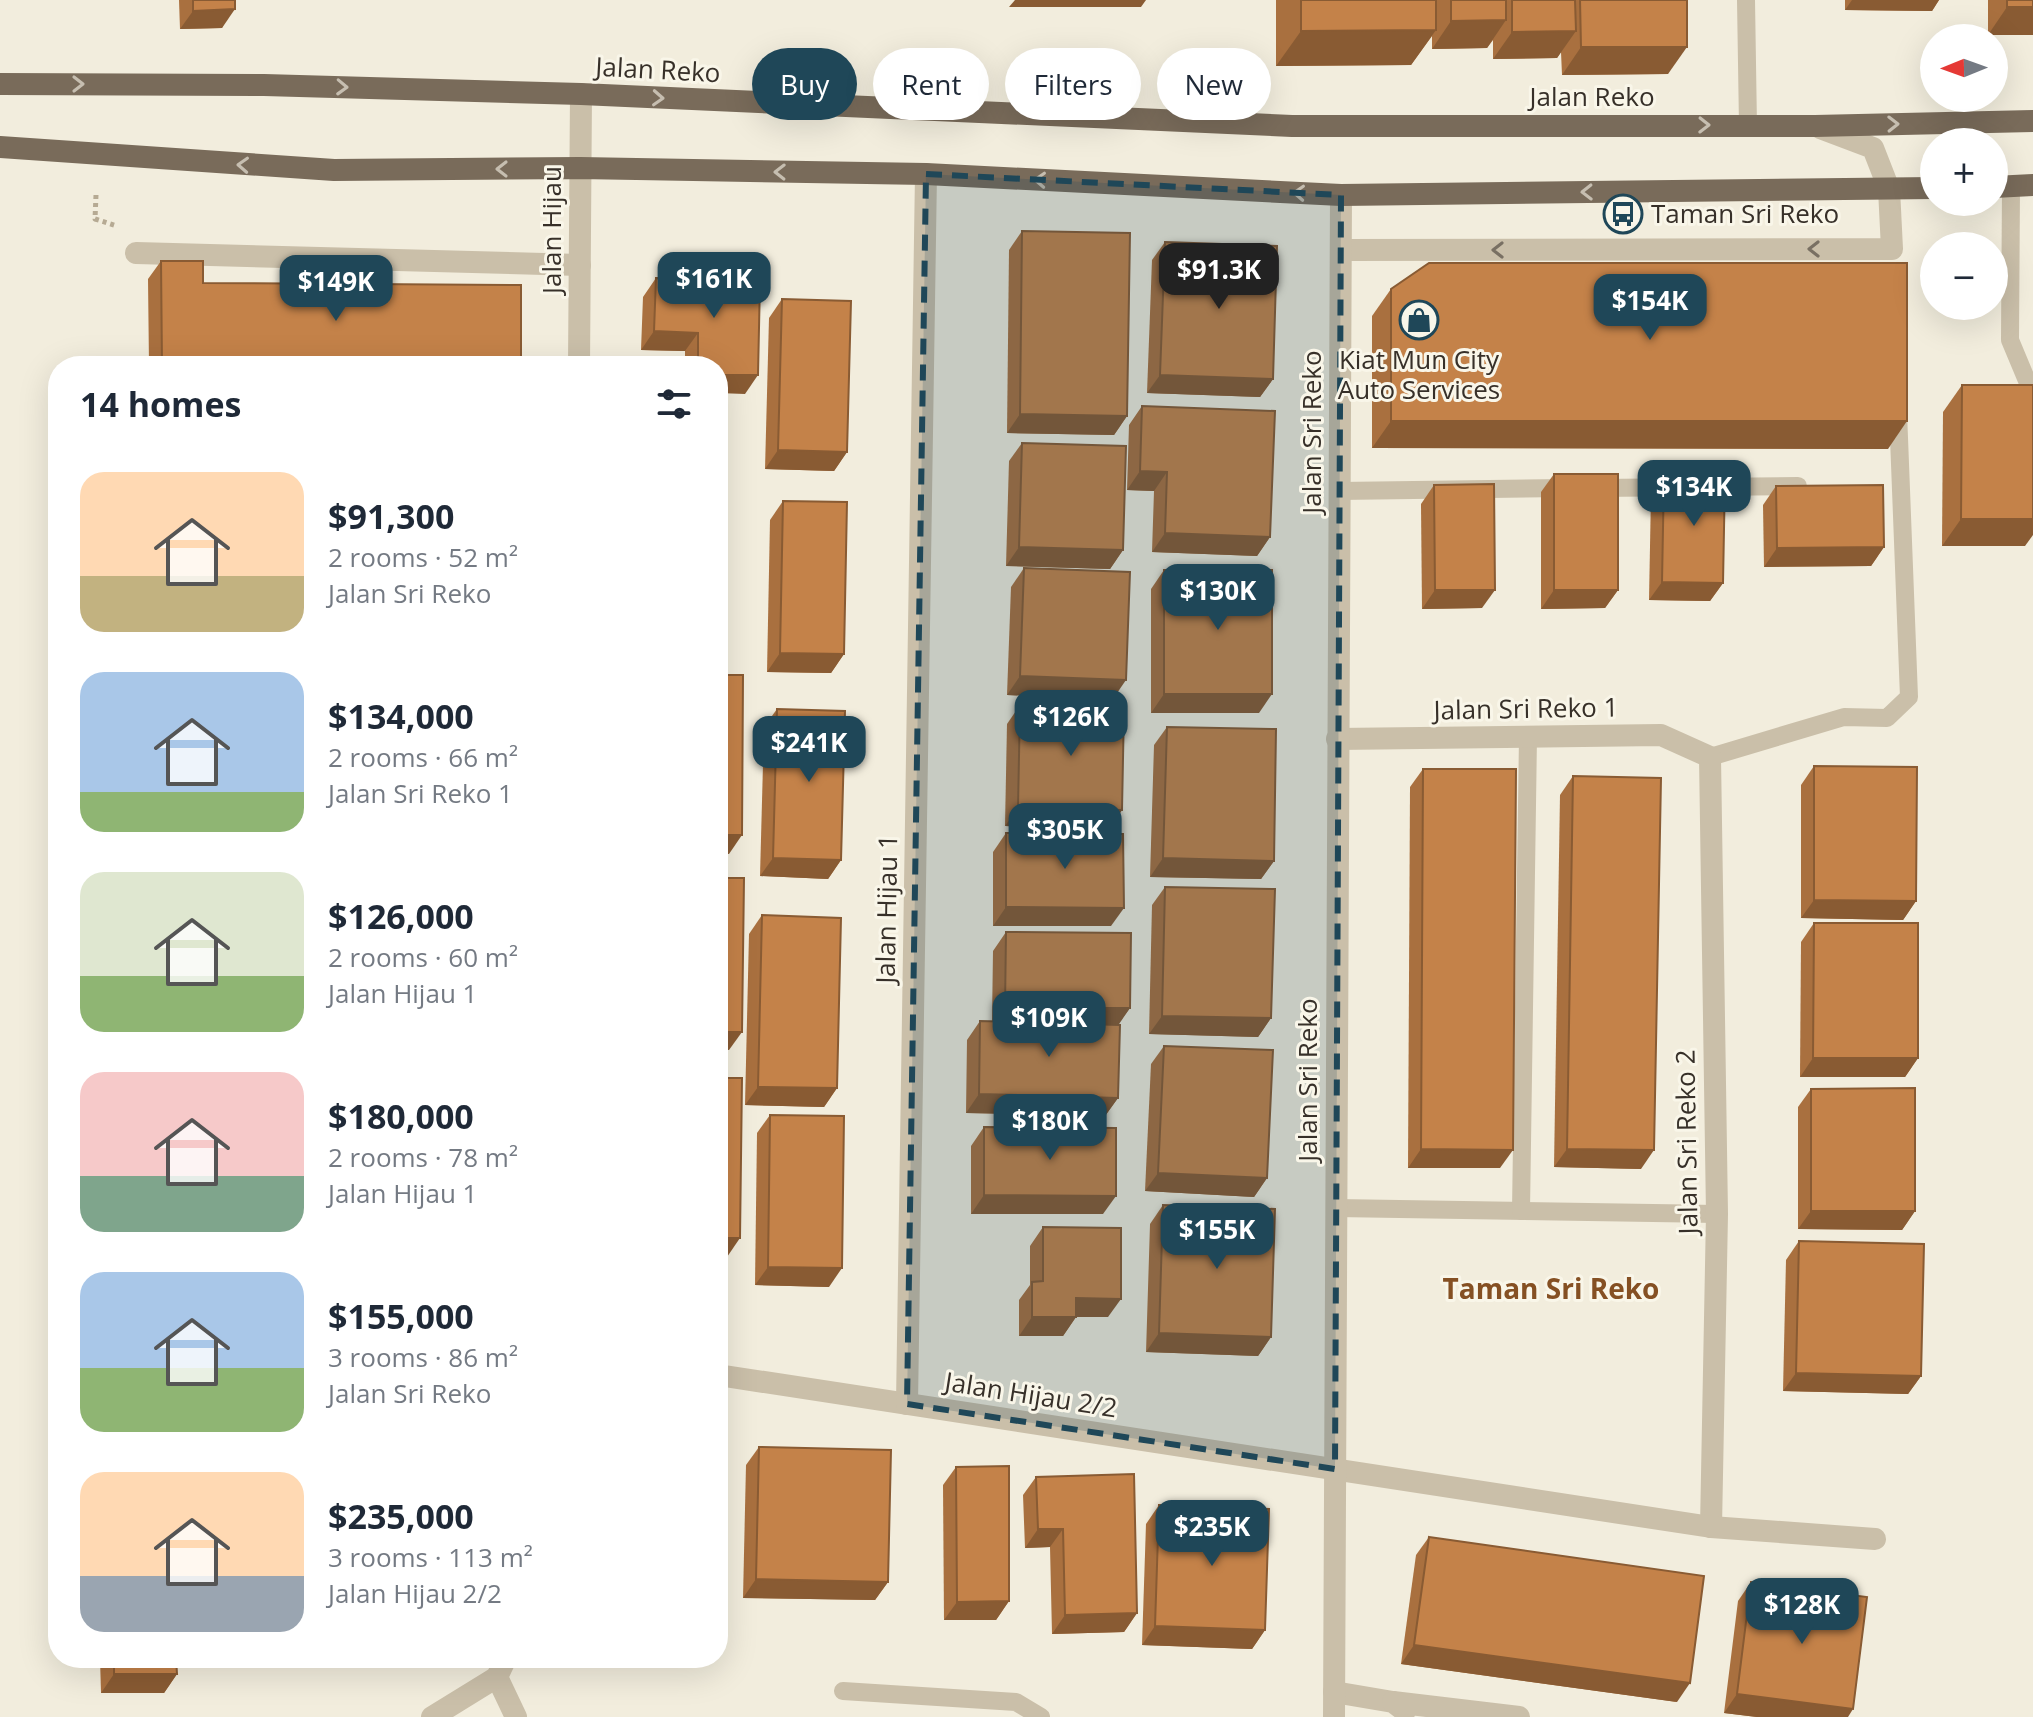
<!DOCTYPE html>
<html lang="en">
<head>
<meta charset="utf-8">
<style>
	:root { --surface:#fff; --page:#f6f6f7; --text:#1f2937; --muted:#747a83; --accent:#1f4758 }
	body { margin:0; font-family:"Open Sans",sans-serif; background:var(--page); color:var(--text); height:100vh; display:flex; flex-direction:column; font-size:30px; white-space:nowrap }
	* { box-sizing:border-box; margin:0 }
	p { font-size:26px; color:var(--muted) }
	.icon { flex:none; width:44px; height:44px; fill:none; stroke:currentColor; stroke-width:2; stroke-linecap:round; stroke-linejoin:round }
	.map { position:relative; flex:1; overflow:hidden }
	.panel { position:absolute; left:48px; top:356px; width:680px; height:1312px; display:flex; flex-direction:column; background:var(--surface); border-radius:32px; box-shadow:0 8px 32px #0002 }
	.panel>* { flex:none }
	.hud { position:absolute; left:752px; top:48px; width:760px; height:72px; display:flex; gap:16px }
	.needle { width:52px; rotate:269deg }
	.fabs { position:absolute; left:1920px; top:24px; display:grid; gap:16px }
	.fabs a { display:grid; place-items:center; width:88px; height:88px; border-radius:50%; background:var(--surface); box-shadow:0 8px 32px #0002; font-size:40px }
	.price { position:absolute; translate:-50% -68px; padding:0 18px; border-radius:16px; background:var(--accent); color:#fff; font-size:26px; line-height:52px; filter:drop-shadow(0 2px 4px #0008) }
	.price::after { content:''; position:absolute; left:50%; top:48px; width:24px; height:18px; margin-left:-12px; background:inherit; clip-path:polygon(0 0,100% 0,50% 100%) }
	.price.on { background:#222; color:#fff }
	ul { padding:0; list-style:none }
	li { display:flex; align-items:center; gap:24px; height:200px; padding:0 32px }
	li span { display:grid; place-items:center; flex:none; width:224px; height:160px; border-radius:24px; color:#555 }
	li>.icon { margin-inline-start:auto }
	span .icon { width:96px; height:96px; fill:#fffc; stroke-width:1 }
	li b { font-size:34px }
	h2 { display:flex; justify-content:space-between; align-items:center; height:96px; padding:0 32px; font-size:34px }
	.pill { padding:0 28px; border-radius:36px; background:var(--surface); box-shadow:0 8px 32px #0002; font-size:28px; line-height:72px }
	.pill.on { background:var(--accent); color:#fff }
	.map>svg:first-child { display:block }
	.lines { fill:none; stroke-linecap:round; stroke-linejoin:round }
	.path { stroke:#b6aa93; stroke-width:5; stroke-dasharray:4 4; stroke-linecap:butt }
	.service { stroke:#cabfa9; stroke-width:18 }
	.minor { stroke:#cabfa9; stroke-width:22 }
	.primary { stroke:#796b5a; stroke-width:22 }
	.wall { fill:#a9703f }
	.shaded-wall { fill:#895b33 }
	.building { fill:#c48249; stroke:#895b33; stroke-width:2 }
	.oneway { stroke:#c6beb0 }
	.oneway2 { stroke:#797063 }
	.marked { fill:#1f4758; fill-opacity:0.2; stroke:#1f4758; stroke-width:6; stroke-dasharray:16 10; stroke-linejoin:round }
	.labels { text-anchor:middle; stroke-width:6; stroke-linejoin:round; paint-order:stroke }
	.street-label { font-size:26px; fill:#373029; stroke:#f9f6e9 }
	.poi-label { font-size:26px; fill:#373029; stroke:#f9f6e9; text-anchor:start }
	.neighbourhood-label { font-size:28px; font-weight:bold; fill:#855023; stroke:#f9f6e9 }
</style>
</head>
<body>
<div class="map">
<svg width="2033" height="1717" viewBox="0 0 2033 1717">
	<rect width="100%" height="100%" fill="#f2eddd"/>
	<g class="lines">
		<!-- path -->
		<path class="path" d="M96 195 95 219 117 226"/>
		<!-- service -->
		<g class="service">
			<path d="M1746 0 1748 126"/>
			<path d="M2011 187 2010 340 2033 395"/>
			<path d="M1596 488 1798 486"/>
			<path d="M1339 491 1566 488"/>
			<path d="M1710 757 1844 717 1887 718 1909 697 1898 412"/>
			<path d="M1336 1208 1717 1214"/>
			<path d="M1521 1211 1528 737"/>
			<path d="M843 1691 1016 1702 1041 1717"/>
		</g>
		<!-- minor -->
		<g class="minor">
			<path d="M1341 250 1892 249 1889 189 1873 148 1820 128"/>
			<path d="M136 253 580 265"/>
			<path d="M579 366 581 94"/>
			<path d="M1337 739 1661 735 1710 757 1717 1214 1711 1527"/>
			<path d="M718 1375 1711 1527 1875 1539"/>
			<path d="M907 1404 926 174"/>
			<path d="M497 1677 516 1717"/>
			<path d="M1334 1692 1393 1702 1405 1711"/>
			<path d="M1393 1702 1519 1717"/>
			<path d="M432 1717 497 1677 506 1658"/>
			<path d="M1334 1717 1341 195"/>
		</g>
		<!-- primary -->
		<g class="primary">
			<path d="M0 84 264 85 581 94 1292 126H1815L2033 121"/>
			<path d="M0 147 334 170 580 168 926 174 1341 195 1934 188"/>
			<path d="M1994 187 2033 185"/>
		</g>
	</g>
	<!-- wall -->
	<g class="wall">
		<path d="M179 0H235L222 28 180 29Z"/>
		<path d="M1276 0H1687L1668 74 1562 75 1561 52 1557 58 1493 59V40L1487 48 1432 49V36L1411 65 1276 66Z"/>
		<path d="M1845 0H1939L1932 11 1845 10Z"/>
		<rect x="1988" y="0" width="45" height="35"/>
		<path d="M1022 231 1127 416 1114 435 1007 433 1009 250Z"/>
		<path d="M1165 242 1273 379 1260 397 1147 393 1152 260Z"/>
		<path d="M161 261 203 283 521 366H149L148 279Z"/>
		<path d="M656 278 745 394 718 366H685V351L641 350 643 297Z"/>
		<path d="M1391 289 1888 449 1372 448V316Z"/>
		<path d="M782 299 847 452 834 471 765 469 769 318Z"/>
		<path d="M1962 385 2025 546H1942L1943 412Z"/>
		<path d="M1142 406 1270 537 1257 556 1152 552 1154 491 1127 490 1129 425Z"/>
		<path d="M1022 443 1123 550 1110 569 1006 566 1009 461Z"/>
		<path d="M1554 474 1618 590 1605 608 1541 609V492Z"/>
		<path d="M1664 474 1723 583 1710 601 1649 600 1651 493Z"/>
		<path d="M1434 485 1482 608 1422 609 1421 504Z"/>
		<path d="M1776 486 1884 547 1871 566 1764 567 1763 505Z"/>
		<path d="M783 501 844 654 831 673 767 672 770 520Z"/>
		<path d="M1024 568 1113 699 1007 695 1011 587Z"/>
		<path d="M1164 570 1259 713H1151V589Z"/>
		<path d="M1020 705 1122 810 1109 829 1005 826 1007 724Z"/>
		<path d="M777 709 841 860 828 879 760 876 764 727Z"/>
		<path d="M1167 727 1274 861 1261 879 1150 877 1154 745Z"/>
		<path d="M1814 766 1916 901 1903 920 1801 918V785Z"/>
		<path d="M1423 769 1500 1168H1408L1410 787Z"/>
		<path d="M1573 776 1641 1169 1554 1167 1560 795Z"/>
		<path d="M1006 833 1111 926H993V852Z"/>
		<path d="M1165 887 1271 1018 1258 1037 1149 1034 1152 905Z"/>
		<path d="M762 915 837 1088 824 1107 745 1105 749 934Z"/>
		<path d="M1814 923 1918 1058 1905 1077H1800L1801 942Z"/>
		<path d="M1006 932 1130 1008 1118 1024V1098L1105 1116 966 1113 967 1040 980 1021H992L993 951Z"/>
		<path d="M1164 1046 1267 1178 1254 1197 1145 1191 1151 1064Z"/>
		<path d="M1811 1089 1915 1211 1902 1230 1798 1229V1107Z"/>
		<path d="M770 1115 829 1287 755 1285 757 1133Z"/>
		<path d="M984 1127 1103 1214H971V1146Z"/>
		<path d="M1163 1205 1271 1337 1258 1356 1146 1352 1150 1224Z"/>
		<path d="M1043 1227 1108 1317H1076L1063 1336H1019V1300L1030 1285V1246Z"/>
		<path d="M1799 1241 1921 1376 1908 1394 1783 1391 1786 1260Z"/>
		<path d="M759 1447 888 1582 875 1600 743 1598 746 1465Z"/>
		<path d="M956 1467 1009 1601 996 1620H944L943 1485Z"/>
		<path d="M1036 1477 1137 1613 1124 1632 1052 1634 1050 1547 1025 1548 1023 1495Z"/>
		<path d="M1159 1505 1265 1630 1252 1649 1142 1645 1146 1524Z"/>
		<path d="M1429 1537 1677 1702 1401 1664 1416 1555Z"/>
		<path d="M1751 1582 1848 1717H1757L1724 1713 1738 1601Z"/>
		<path d="M100 1658H176L177 1674 164 1693H101Z"/>
	</g>
	<!-- shaded-wall -->
	<g class="shaded-wall">
		<path d="M1015 0H1146L1141 7H1009Z"/>
		<path d="M1852 0H1939L1932 11 1845 10Z"/>
		<path d="M2007 7H2033V35H1988Z"/>
		<path d="M235 9 222 28 180 29 193 11Z"/>
		<path d="M1506 20 1487 48 1432 49 1451 21Z"/>
		<path d="M1436 30 1411 65 1276 66 1301 31Z"/>
		<path d="M1576 31 1557 58 1493 59 1512 32Z"/>
		<path d="M1581 47H1687L1668 74 1562 75Z"/>
		<path d="M654 331 698 333 685 351 641 350Z"/>
		<path d="M718 375H758L745 394 718 393Z"/>
		<path d="M1160 375 1273 379 1260 397 1147 393Z"/>
		<path d="M1020 414 1127 416 1114 435 1007 433Z"/>
		<path d="M1391 421H1907L1888 449 1372 448Z"/>
		<path d="M778 450 847 452 834 471 765 469Z"/>
		<path d="M1140 471 1167 472 1154 491 1127 490Z"/>
		<path d="M1961 519H2033V535L2025 546H1942Z"/>
		<path d="M1165 533 1270 537 1257 556 1152 552Z"/>
		<path d="M1019 547 1123 550 1110 569 1006 566Z"/>
		<path d="M1884 547 1871 566 1764 567 1777 548Z"/>
		<path d="M1662 582 1723 583 1710 601 1649 600Z"/>
		<path d="M1435 590H1495L1482 608 1422 609Z"/>
		<path d="M1554 590H1618L1605 608 1541 609Z"/>
		<path d="M780 653 844 654 831 673 767 672Z"/>
		<path d="M1020 676 1126 680 1113 699 1007 695Z"/>
		<path d="M1164 694H1272L1259 713H1151Z"/>
		<path d="M1018 808 1122 810 1109 829 1005 826Z"/>
		<path d="M718 835H742L729 854H718Z"/>
		<path d="M773 858 841 860 828 879 760 876Z"/>
		<path d="M1163 858 1274 861 1261 879 1150 877Z"/>
		<path d="M1814 900 1916 901 1903 920 1801 918Z"/>
		<path d="M1006 907 1124 908 1111 926H993Z"/>
		<path d="M1005 1008H1130L1117 1027 992 1026Z"/>
		<path d="M1162 1016 1271 1018 1258 1037 1149 1034Z"/>
		<path d="M718 1032H742L729 1050H718Z"/>
		<path d="M1813 1058H1918L1905 1077H1800Z"/>
		<path d="M758 1087 837 1088 824 1107 745 1105Z"/>
		<path d="M979 1094 1118 1098 1105 1116 966 1113Z"/>
		<path d="M1421 1149 1513 1150 1500 1168H1408Z"/>
		<path d="M1567 1149 1654 1150 1641 1169 1554 1167Z"/>
		<path d="M1158 1173 1267 1178 1254 1197 1145 1191Z"/>
		<path d="M984 1195 1116 1196 1103 1214H971Z"/>
		<path d="M1811 1211H1915L1902 1230 1798 1229Z"/>
		<path d="M718 1238H740L727 1257H718Z"/>
		<path d="M768 1267 842 1268 829 1287 755 1285Z"/>
		<path d="M1076 1298 1121 1299 1108 1317H1063Z"/>
		<path d="M1032 1317H1076L1063 1336H1019Z"/>
		<path d="M1159 1333 1271 1337 1258 1356 1146 1352Z"/>
		<path d="M1796 1373 1921 1376 1908 1394 1783 1391Z"/>
		<path d="M1038 1529H1063L1050 1547 1025 1548Z"/>
		<path d="M718 1546H726L718 1558Z"/>
		<path d="M756 1579 888 1582 875 1600 743 1598Z"/>
		<path d="M1009 1601 996 1620H944L957 1602Z"/>
		<path d="M1137 1613 1124 1632 1052 1634 1065 1615Z"/>
		<path d="M1155 1626 1265 1630 1252 1649 1142 1645Z"/>
		<path d="M1414 1645 1690 1683 1677 1702 1401 1664Z"/>
		<path d="M114 1674H177L164 1693H101Z"/>
		<path d="M1737 1694 1853 1709 1848 1717H1757L1724 1713Z"/>
	</g>
	<!-- building -->
	<g class="building">
		<path d="M193 0H235V9L193 11Z"/>
		<path d="M1301 0H1436V30L1301 31Z"/>
		<path d="M1451 0H1506V20L1451 21Z"/>
		<path d="M1512 0H1575L1576 31 1512 32Z"/>
		<path d="M1580 0H1687V47H1581Z"/>
		<rect x="2007" y="0" width="26" height="7"/>
		<path d="M1022 231 1130 233 1127 416 1020 414Z"/>
		<path d="M1165 242 1277 246 1273 379 1160 375Z"/>
		<path d="M161 261H203V283L521 285V366H162Z"/>
		<path d="M1429 263H1907V421H1391V289Z"/>
		<path d="M656 278 760 281 758 375H718V366H698V333L654 331Z"/>
		<path d="M782 299 851 301 847 452 778 450Z"/>
		<path d="M1962 385H2033V519H1961Z"/>
		<path d="M1142 406 1275 411 1270 537 1165 533 1167 472 1140 471Z"/>
		<path d="M1022 443 1126 446 1123 550 1019 547Z"/>
		<rect x="1554" y="474" width="64" height="116"/>
		<path d="M1664 474 1725 475 1723 583 1662 582Z"/>
		<path d="M1494 484 1495 590H1435L1434 485Z"/>
		<path d="M1883 485 1884 547 1777 548 1776 486Z"/>
		<path d="M783 501 847 502 844 654 780 653Z"/>
		<path d="M1024 568 1130 572 1126 680 1020 676Z"/>
		<rect x="1164" y="570" width="108" height="124"/>
		<path d="M718 675H743L742 835H718Z"/>
		<path d="M1020 705 1124 708 1122 810 1018 808Z"/>
		<path d="M777 709 845 711 841 860 773 858Z"/>
		<path d="M1167 727 1276 729 1274 861 1163 858Z"/>
		<path d="M1814 766 1917 767 1916 901 1814 900Z"/>
		<path d="M1423 769H1516L1513 1150 1421 1149Z"/>
		<path d="M1573 776 1661 778 1654 1150 1567 1149Z"/>
		<path d="M1006 833 1123 834 1124 908 1006 907Z"/>
		<path d="M718 878H744L742 1032H718Z"/>
		<path d="M1165 887 1275 889 1271 1018 1162 1016Z"/>
		<path d="M762 915 841 918 837 1088 758 1087Z"/>
		<path d="M1814 923H1918V1058H1813Z"/>
		<path d="M1006 932 1131 933 1130 1008H1005Z"/>
		<path d="M980 1021 1120 1025 1118 1098 979 1094Z"/>
		<path d="M1164 1046 1273 1050 1267 1178 1158 1173Z"/>
		<path d="M718 1078H742L740 1238H718Z"/>
		<path d="M1915 1088V1211H1811V1089Z"/>
		<path d="M770 1115 844 1116 842 1268 768 1267Z"/>
		<path d="M984 1127 1116 1128V1196L984 1195Z"/>
		<path d="M1163 1205 1275 1209 1271 1337 1159 1333Z"/>
		<path d="M1043 1227 1121 1228V1299L1076 1298V1317H1032V1282L1043 1281Z"/>
		<path d="M1799 1241 1924 1244 1921 1376 1796 1373Z"/>
		<path d="M759 1447 891 1450 888 1582 756 1579Z"/>
		<rect x="718" y="1459" width="8" height="87"/>
		<path d="M1009 1466V1601L957 1602 956 1467Z"/>
		<path d="M1134 1474 1137 1613 1065 1615 1063 1529H1038L1036 1477Z"/>
		<path d="M1159 1505 1269 1509 1265 1630 1155 1626Z"/>
		<path d="M1429 1537 1704 1576 1690 1683 1414 1645Z"/>
		<path d="M1751 1582 1867 1597 1853 1709 1737 1694Z"/>
		<path d="M114 1658H176L177 1674H114Z"/>
	</g>
	<!-- one-way arrows -->
	<defs><path id="oneway-chevron" d="M-2-3.5L2.5 0L-2 3.5" fill="none" stroke-width="1.6" stroke-linecap="round" stroke-linejoin="round" transform="scale(2)"/></defs>
	<g class="oneway">
		<use href="#oneway-chevron" transform="translate(78 84)"/>
		<use href="#oneway-chevron" transform="translate(342 87) rotate(2)"/>
		<use href="#oneway-chevron" transform="translate(658 98) rotate(3)"/>
		<use href="#oneway-chevron" transform="translate(1893 124) rotate(-1)"/>
		<use href="#oneway-chevron" transform="translate(1704 125) rotate(1)"/>
		<use href="#oneway-chevron" transform="translate(243 165) rotate(-177)"/>
		<use href="#oneway-chevron" transform="translate(502 169) rotate(180)"/>
		<use href="#oneway-chevron" transform="translate(780 172) rotate(-179)"/>
		<use href="#oneway-chevron" transform="translate(1040 180) rotate(-177)"/>
		<use href="#oneway-chevron" transform="translate(1587 192) rotate(179)"/>
		<use href="#oneway-chevron" transform="translate(1299 193) rotate(-177)"/>
	</g>
	<g class="oneway2">
		<use href="#oneway-chevron" transform="translate(1814 249) rotate(180)"/>
		<use href="#oneway-chevron" transform="translate(1498 250) rotate(180)"/>
	</g>
	<!-- marked area -->
	<path class="marked" d="M926 174 1341 195 1335 1469 907 1404Z"/>
	<!-- icons -->
	<defs>
		<g id="bus-ring" transform="scale(2)"><circle r="9.5" fill="#f9f6e9" stroke="#1f4758" stroke-width="1.5"/><path d="M-5-6H5V4H4V6H2V4H-2V6H-4V4H-5ZM-3.5-4V0h7V-4ZM-3.5 1.2v1.5H-2V1.2ZM2 1.2v1.5H3.5V1.2Z" fill="#1f4758"/></g>
		<g id="shop-ring" transform="scale(2)"><circle r="9.5" fill="#f9f6e9" stroke="#1f4758" stroke-width="1.5"/><path d="M-5-2.5h2.3a2.7 3.5 0 0 1 5.4 0H5L5.5 6h-11ZM-1.5-2.5h3a1.5 2.3 0 0 0-3 0Z" fill="#1f4758"/></g>
	</defs>
	<g fill-rule="evenodd">
		<use href="#bus-ring" x="1623" y="214"/>
		<use href="#shop-ring" x="1419" y="320"/>
	</g>
	<g class="labels">
		<!-- street labels -->
		<g class="street-label">
			<text transform="translate(658 70) rotate(3)" y="9">Jalan Reko</text>
			<text x="1592" y="106">Jalan Reko</text>
			<text transform="translate(552 230) rotate(-90)" y="9">Jalan Hijau</text>
			<text transform="translate(1312 432) rotate(-90)" y="9">Jalan Sri Reko</text>
			<text transform="translate(1526 709) rotate(-1)" y="9">Jalan Sri Reko 1</text>
			<text transform="translate(887 909) rotate(-89)" y="9">Jalan Hijau 1</text>
			<text transform="translate(1308 1080) rotate(-90)" y="9">Jalan Sri Reko</text>
			<text transform="translate(1687 1142) rotate(-91)" y="9">Jalan Sri Reko 2</text>
			<text transform="translate(1031 1395) rotate(9)" y="9">Jalan Hijau 2/2</text>
		</g>
		<!-- poi labels -->
		<g class="poi-label">
			<text x="1651" y="223">Taman Sri Reko</text>
			<text x="1419" y="369" text-anchor="middle">Kiat Mun City<tspan x="1419" dy="30">Auto Services</tspan></text>
		</g>
		<!-- neighbourhood labels -->
		<g class="neighbourhood-label">
			<text x="1551" y="1299">Taman Sri Reko</text>
		</g>
	</g>
</svg>
<div class="fabs">
<a><svg class="needle" viewBox="-14 -14 28 28"><path d="M0-13l5 13h-10z" fill="#e53935"/><path d="M0 13l5-13h-10z" fill="#747a83"/></svg></a>
<a>+</a>
<a>−</a>
</div>
<b class="price on" style="left:1219px;top:311px">$91.3K</b>
<b class="price" style="left:714px;top:320px">$161K</b>
<b class="price" style="left:336px;top:323px">$149K</b>
<b class="price" style="left:1650px;top:342px">$154K</b>
<b class="price" style="left:1694px;top:528px">$134K</b>
<b class="price" style="left:1218px;top:632px">$130K</b>
<b class="price" style="left:1071px;top:758px">$126K</b>
<b class="price" style="left:809px;top:784px">$241K</b>
<b class="price" style="left:1065px;top:871px">$305K</b>
<b class="price" style="left:1049px;top:1059px">$109K</b>
<b class="price" style="left:1050px;top:1162px">$180K</b>
<b class="price" style="left:1217px;top:1271px">$155K</b>
<b class="price" style="left:1212px;top:1568px">$235K</b>
<b class="price" style="left:1802px;top:1646px">$128K</b>
<div class="hud">
<a class="pill on">Buy</a>
<a class="pill">Rent</a>
<a class="pill">Filters</a>
<a class="pill">New</a>
</div>
<section class="panel">
<h2>14 homes<svg class="icon" aria-label="filters" viewBox="0 0 24 24"><path d="M4 7h16M4 17h16"/><circle cx="9" cy="7" r="2"/><circle cx="15" cy="17" r="2"/></svg></h2>
<ul>
<li><span style="background:linear-gradient(#ffd9b3 65%,#c2b280 0)"><svg class="icon" aria-label="home" viewBox="0 0 24 24"><path d="M3 11l9-7 9 7M6 9v11h12V9"/></svg></span><div><b>$91,300</b><p>2 rooms · 52 m²</p><p>Jalan Sri Reko</p></div></li>
<li><span style="background:linear-gradient(#a9c7e8 75%,#8fb573 0)"><svg class="icon" aria-label="home" viewBox="0 0 24 24"><path d="M3 11l9-7 9 7M6 9v11h12V9"/></svg></span><div><b>$134,000</b><p>2 rooms · 66 m²</p><p>Jalan Sri Reko 1</p></div></li>
<li><span style="background:linear-gradient(#dfe7d0 65%,#8fb573 0)"><svg class="icon" aria-label="home" viewBox="0 0 24 24"><path d="M3 11l9-7 9 7M6 9v11h12V9"/></svg></span><div><b>$126,000</b><p>2 rooms · 60 m²</p><p>Jalan Hijau 1</p></div></li>
<li><span style="background:linear-gradient(#f6c9c9 65%,#7fa58c 0)"><svg class="icon" aria-label="home" viewBox="0 0 24 24"><path d="M3 11l9-7 9 7M6 9v11h12V9"/></svg></span><div><b>$180,000</b><p>2 rooms · 78 m²</p><p>Jalan Hijau 1</p></div></li>
<li><span style="background:linear-gradient(#a9c7e8 60%,#8fb573 0)"><svg class="icon" aria-label="home" viewBox="0 0 24 24"><path d="M3 11l9-7 9 7M6 9v11h12V9"/></svg></span><div><b>$155,000</b><p>3 rooms · 86 m²</p><p>Jalan Sri Reko</p></div></li>
<li><span style="background:linear-gradient(#ffd9b3 65%,#9aa5b1 0)"><svg class="icon" aria-label="home" viewBox="0 0 24 24"><path d="M3 11l9-7 9 7M6 9v11h12V9"/></svg></span><div><b>$235,000</b><p>3 rooms · 113 m²</p><p>Jalan Hijau 2/2</p></div></li>
</ul>
</section>
</div>
</body>
</html>
